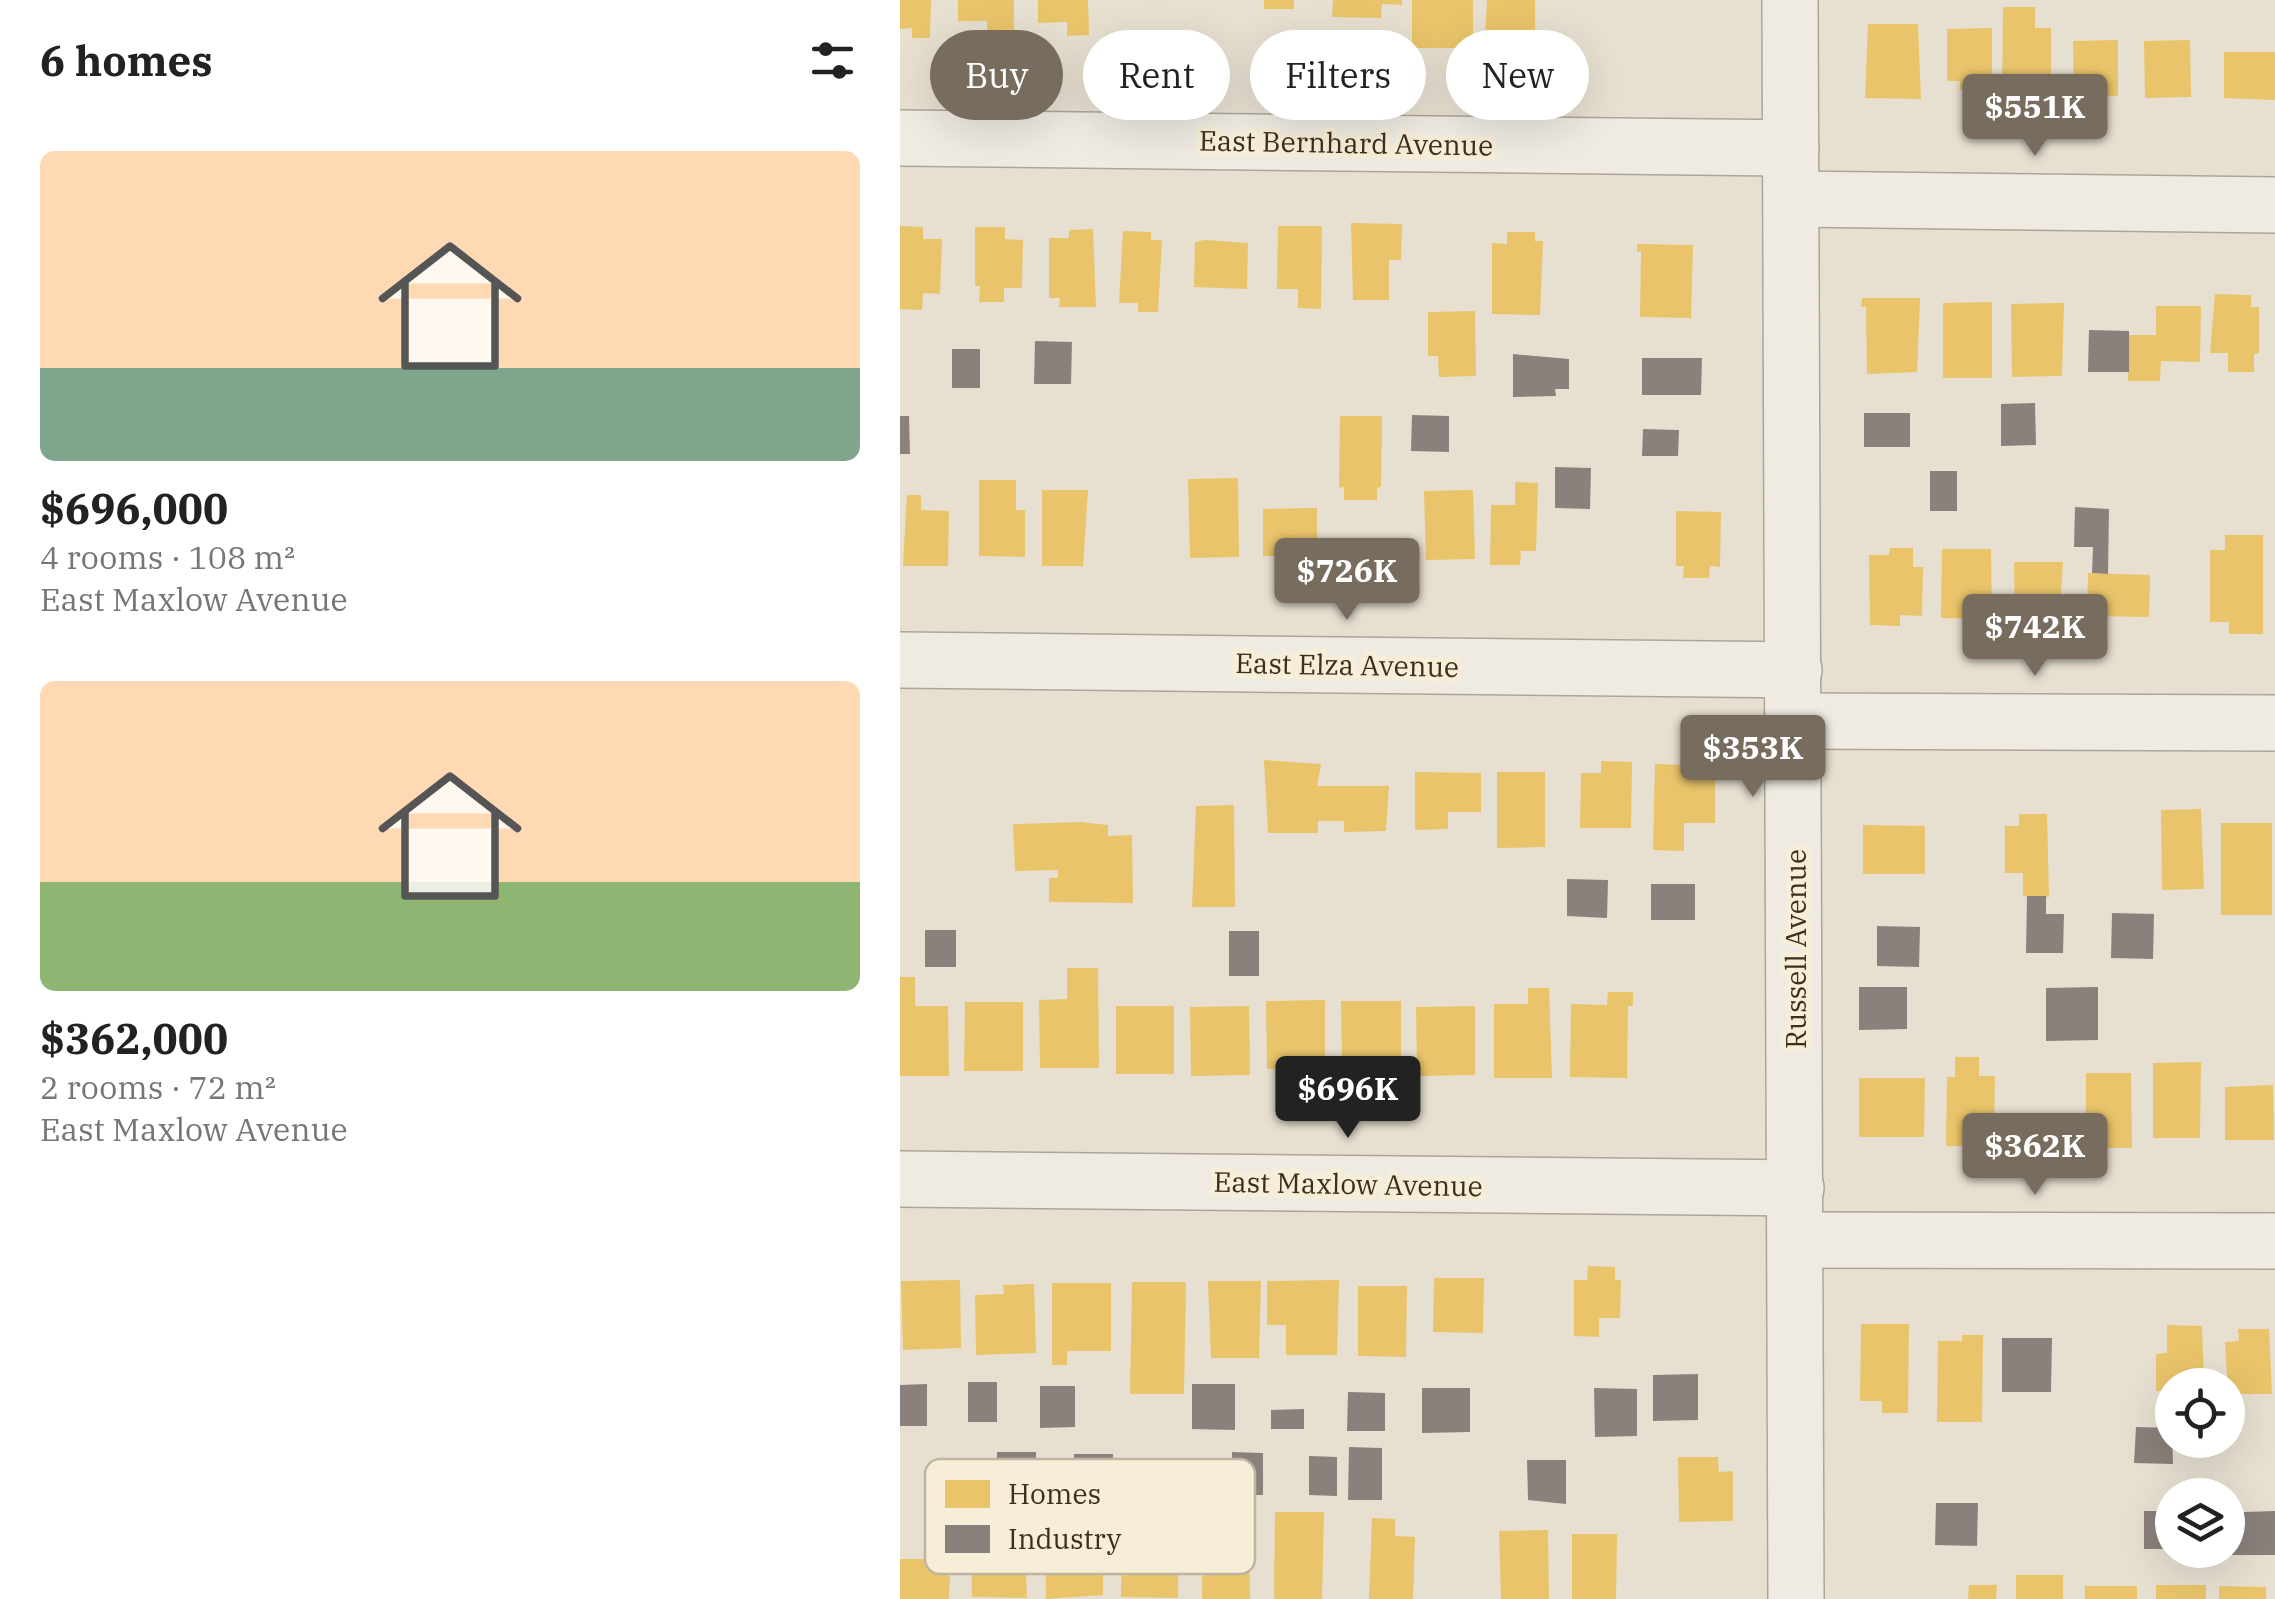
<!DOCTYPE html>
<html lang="en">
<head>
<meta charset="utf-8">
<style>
	:root { --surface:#fff; --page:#f2f2f2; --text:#222; --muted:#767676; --accent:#786c5e }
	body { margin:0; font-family:"IBM Plex Serif",serif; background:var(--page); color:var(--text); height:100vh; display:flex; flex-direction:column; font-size:38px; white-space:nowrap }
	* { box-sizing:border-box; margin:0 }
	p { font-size:32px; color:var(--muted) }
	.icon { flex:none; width:55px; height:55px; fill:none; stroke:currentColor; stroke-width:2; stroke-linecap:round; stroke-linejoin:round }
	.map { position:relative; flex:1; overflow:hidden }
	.drawer { display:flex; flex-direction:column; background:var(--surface); width:900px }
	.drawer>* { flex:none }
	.top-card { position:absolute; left:30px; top:30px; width:950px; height:90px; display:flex; gap:20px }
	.controls { position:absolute; left:1255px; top:1368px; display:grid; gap:20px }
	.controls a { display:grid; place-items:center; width:90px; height:90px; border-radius:50%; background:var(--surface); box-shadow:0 10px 40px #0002; font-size:50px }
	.price { position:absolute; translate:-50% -85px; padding:0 22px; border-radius:10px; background:var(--accent); color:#fff; font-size:32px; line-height:65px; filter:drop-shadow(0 2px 5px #0008) }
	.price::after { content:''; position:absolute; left:50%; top:60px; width:30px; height:22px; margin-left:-15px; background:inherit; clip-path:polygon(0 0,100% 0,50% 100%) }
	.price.active { background:#222; color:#fff }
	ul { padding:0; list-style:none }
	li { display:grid; align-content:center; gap:20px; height:530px; padding:0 40px }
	li span { display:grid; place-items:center; height:310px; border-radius:15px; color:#555 }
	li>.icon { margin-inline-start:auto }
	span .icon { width:180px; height:180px; fill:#fffc; stroke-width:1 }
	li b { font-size:42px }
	h2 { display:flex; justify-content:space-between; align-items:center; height:120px; padding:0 40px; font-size:42px }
	.tag { padding:0 35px; border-radius:45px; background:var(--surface); box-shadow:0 10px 40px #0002; font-size:35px; line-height:90px }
	.tag.active { background:var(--accent); color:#fff }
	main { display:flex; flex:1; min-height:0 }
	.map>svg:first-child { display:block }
	.homes { fill:#e9c46a }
	.industry { fill:#8a817c }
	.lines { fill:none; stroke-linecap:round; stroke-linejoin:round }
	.minor-casing { stroke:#ada599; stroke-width:58 }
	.minor { stroke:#efebe3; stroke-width:55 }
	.labels { text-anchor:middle; stroke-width:10; stroke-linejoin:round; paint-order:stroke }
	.street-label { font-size:28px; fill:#3d2e20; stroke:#f7eed8 }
	.key { fill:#f7eed8; stroke:#bfb4a1; stroke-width:2.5 }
	.key-label { font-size:28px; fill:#3d2e20 }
</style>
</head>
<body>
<main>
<section class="drawer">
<h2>6 homes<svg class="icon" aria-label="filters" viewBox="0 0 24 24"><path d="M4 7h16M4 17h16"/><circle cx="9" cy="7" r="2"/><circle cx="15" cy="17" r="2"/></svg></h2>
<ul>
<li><span style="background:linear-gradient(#ffd9b3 70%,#7fa58c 0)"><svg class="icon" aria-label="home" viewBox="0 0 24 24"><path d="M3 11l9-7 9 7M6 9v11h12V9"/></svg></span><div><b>$696,000</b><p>4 rooms · 108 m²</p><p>East Maxlow Avenue</p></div></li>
<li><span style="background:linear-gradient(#ffd9b3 65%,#8fb573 0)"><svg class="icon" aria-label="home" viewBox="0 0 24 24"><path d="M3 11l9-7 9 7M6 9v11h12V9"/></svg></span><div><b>$362,000</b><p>2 rooms · 72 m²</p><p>East Maxlow Avenue</p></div></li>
</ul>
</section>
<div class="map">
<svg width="1375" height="1599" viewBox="0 0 1375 1599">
	<rect width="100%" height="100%" fill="#e7e0d1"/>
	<!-- homes -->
	<g class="homes">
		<path d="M0 0H31L30 38H12V28L0 29Z"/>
		<path d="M58 0H114V34H87V21H58Z"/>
		<path d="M138 0H188L189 35 167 36V22L138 23Z"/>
		<rect x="364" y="0" width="30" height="9"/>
		<path d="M433 0H502V5L482 4 481 18 432 17Z"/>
		<rect x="512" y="0" width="61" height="48"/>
		<path d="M587 0H635V45H606V38H585Z"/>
		<path d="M1103 7H1135V28H1151V99H1102Z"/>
		<path d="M968 24H1018L1021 99 965 98Z"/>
		<path d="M1092 28V81H1080V90H1060V81H1047V29Z"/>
		<path d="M1218 40V96L1174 97 1173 41Z"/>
		<path d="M1290 40 1291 97 1245 98 1244 41Z"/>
		<path d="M1324 52H1375V100L1324 98Z"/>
		<path d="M451 223 502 224 501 260H489V300H453Z"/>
		<path d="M0 226 23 227V239H42L40 294 23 293 22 310 0 309Z"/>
		<path d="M378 226H422L421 309 398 308V289H377Z"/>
		<path d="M75 227H105V239L123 240 122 288H104V302H79L80 286H75Z"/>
		<path d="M193 229 196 307H159L160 298H149V238H169V230Z"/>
		<path d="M223 231 251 232V240H262L258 312H238V303H219Z"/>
		<path d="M607 232H635V241H643L640 315 592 314V243L607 244Z"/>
		<path d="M305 240 348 243 347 289 294 287 295 242Z"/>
		<path d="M737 244 793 245 791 318 740 317 741 251 737 252Z"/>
		<path d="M1315 294 1351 295V307H1359V353L1354 354V372H1328V353H1310Z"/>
		<path d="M962 298H1020L1017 372 967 374 966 307H961Z"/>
		<path d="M1092 302V378H1043V303Z"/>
		<path d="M1164 303 1162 376 1112 377 1111 304Z"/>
		<path d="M1256 306H1301L1300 362 1261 361 1260 381H1228L1229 335H1256Z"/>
		<path d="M575 311 576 376 539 377 538 356H528V312Z"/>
		<path d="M440 416H482L481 487 477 488V500H444V487L439 488Z"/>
		<path d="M338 478 339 557 290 558 288 479Z"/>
		<path d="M79 480H116V510H125V557L79 556Z"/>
		<path d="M615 482 638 483 636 551H621L620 565H590L591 505H615Z"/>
		<path d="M142 490H188L183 566H142Z"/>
		<path d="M573 490 575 559 526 560 524 491Z"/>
		<path d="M7 495H21V510L49 511 48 566H3Z"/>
		<path d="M417 508V556H363V509Z"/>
		<path d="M776 511 821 512 820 567 810 566 809 578H783L784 566H776Z"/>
		<path d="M1325 535H1363V634H1329V622H1310V550H1325Z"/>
		<path d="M990 548H1013V567H1023L1022 616 1000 615V626L970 625 969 555H989Z"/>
		<path d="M1042 549H1091L1092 619 1041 618Z"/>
		<path d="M1114 562H1163L1159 621H1115Z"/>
		<path d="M1188 573 1250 575 1249 617 1187 616Z"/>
		<path d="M364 760 421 764 417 786H489L486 831 444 832V821H418V833H368Z"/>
		<path d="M701 761 732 762 731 828H680L681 773H701Z"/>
		<path d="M755 764 787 765V775H815V823H784V851L753 850Z"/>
		<path d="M515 772 581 773V812H548V829L515 830Z"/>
		<path d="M597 772H645V847L597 848Z"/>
		<path d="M334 805 335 907H292L296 806Z"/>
		<path d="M1301 809 1304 889 1262 890 1261 810Z"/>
		<path d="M1119 814H1147L1149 897 1123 896V873H1105V826H1119Z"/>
		<path d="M181 822 208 825V836L232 835 233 903 149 902V878H158V870L115 871 113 824Z"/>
		<rect x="1321" y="823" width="51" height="92"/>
		<path d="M963 825 1025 826V874H963Z"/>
		<path d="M167 968H198L199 1068H140L139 1000 167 999Z"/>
		<path d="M0 977H15V1006H48L49 1076H0Z"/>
		<path d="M628 988H649L652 1078H594V1004H628Z"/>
		<path d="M708 992H733V1006H728L727 1078 670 1077 671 1004 707 1005Z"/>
		<path d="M425 1000V1069H367L366 1001Z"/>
		<path d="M441 1001H501V1070H442Z"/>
		<path d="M65 1002H123V1071H64Z"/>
		<rect x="216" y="1006" width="58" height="68"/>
		<path d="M349 1006 350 1075 291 1076 290 1007Z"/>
		<path d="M575 1006V1075L517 1076 516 1007Z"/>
		<path d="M1055 1057H1079V1076H1095L1094 1133H1073V1146H1046L1047 1077H1055Z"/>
		<path d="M1301 1062 1300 1138H1253V1063Z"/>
		<path d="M1186 1073H1231L1232 1148H1186Z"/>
		<path d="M959 1078H1025L1024 1137H959Z"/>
		<path d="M1373 1085 1374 1140H1325V1087Z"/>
		<path d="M688 1266 715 1267V1280H721L720 1318H699V1337L674 1336V1280H687Z"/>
		<path d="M534 1278H584L583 1333 533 1332Z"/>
		<path d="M60 1280 61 1348 3 1350 1 1281Z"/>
		<path d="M439 1280 437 1355H386V1325H367V1281Z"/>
		<path d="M308 1281H361L359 1358H311Z"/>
		<path d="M232 1282H286L284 1394H230Z"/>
		<path d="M152 1283H211V1351H167V1365H152Z"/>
		<path d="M134 1284 136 1353 76 1355 75 1295 104 1294 103 1285Z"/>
		<path d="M458 1286H507L506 1357 458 1356Z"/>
		<path d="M961 1324H1009L1008 1413H982V1401H960Z"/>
		<path d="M1267 1325 1302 1326 1304 1385H1272V1391H1256V1354L1267 1353Z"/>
		<path d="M1338 1329H1369L1372 1394H1328L1325 1342 1339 1341Z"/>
		<path d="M1062 1335H1083L1082 1422H1037L1038 1341H1062Z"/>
		<path d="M778 1457H818L819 1472 833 1471V1521L779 1522Z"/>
		<path d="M375 1512H424L422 1599H374Z"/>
		<path d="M339 1513 340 1532 349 1533 350 1599H302L303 1514Z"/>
		<path d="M472 1518 495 1519V1536L515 1537 513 1599H469Z"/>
		<path d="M194 1520 195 1572H203V1595L146 1599 145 1521Z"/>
		<path d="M222 1529H279L278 1598 221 1597Z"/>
		<path d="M648 1530 649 1599H601L599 1531Z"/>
		<path d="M672 1534H717L716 1599H672Z"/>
		<path d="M125 1546 127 1598 72 1597 71 1548Z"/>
		<path d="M0 1559H41V1570H50L49 1599H0Z"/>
		<rect x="1116" y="1575" width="47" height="24"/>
		<path d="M1069 1585H1097L1096 1599H1068Z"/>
		<rect x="1256" y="1585" width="50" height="14"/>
		<rect x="1185" y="1586" width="52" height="13"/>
		<path d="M1319 1586 1366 1587V1599H1319Z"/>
	</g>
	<!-- industry -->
	<g class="industry">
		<path d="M1189 330 1229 331V372H1188Z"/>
		<path d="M135 341 172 342 171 384H134Z"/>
		<rect x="52" y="349" width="28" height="39"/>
		<path d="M613 354 669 359V389H655L656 396 613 397Z"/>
		<path d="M742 358H802L801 395H742Z"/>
		<path d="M1135 403 1136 445 1101 446V404Z"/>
		<rect x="964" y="413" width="46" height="34"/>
		<path d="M512 415 549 416V452L511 451Z"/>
		<path d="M0 416H9L10 454H0Z"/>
		<path d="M743 429 779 430 778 456H742Z"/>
		<path d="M655 467 691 468 690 509 655 508Z"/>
		<rect x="1030" y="471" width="27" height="40"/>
		<path d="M1175 507 1209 509 1208 574 1192 573 1193 547H1174Z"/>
		<path d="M667 879 708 880 707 918 667 916Z"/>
		<rect x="751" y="884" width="44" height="36"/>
		<path d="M1127 896H1146V914H1164L1163 953H1126Z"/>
		<path d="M1212 913 1254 914 1253 959 1211 958Z"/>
		<path d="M977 926 1020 927 1019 967 977 966Z"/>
		<rect x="25" y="930" width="31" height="37"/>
		<rect x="329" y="931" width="30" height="45"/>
		<path d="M959 987H1007V1029L959 1030Z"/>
		<path d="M1198 987V1040L1146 1041V988Z"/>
		<path d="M1102 1338H1152L1151 1392H1102Z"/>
		<path d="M798 1374V1420L753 1421V1375Z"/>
		<rect x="68" y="1382" width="29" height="40"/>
		<path d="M27 1384V1426H0V1385Z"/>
		<path d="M292 1384H335V1430L292 1429Z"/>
		<path d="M140 1386H175V1427L140 1428Z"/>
		<path d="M522 1388H570V1432L522 1433Z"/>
		<path d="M694 1388 737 1389V1436L695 1437Z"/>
		<path d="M448 1392 485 1393V1431H447Z"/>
		<path d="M404 1409V1429H371V1410Z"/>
		<path d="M1236 1427 1272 1428 1273 1464 1234 1463Z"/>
		<path d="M449 1447 482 1448V1500H448Z"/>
		<rect x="97" y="1452" width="39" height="39"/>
		<path d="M332 1452 363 1453V1495H331Z"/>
		<rect x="174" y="1454" width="39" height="41"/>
		<path d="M409 1456 437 1457V1496L409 1495Z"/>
		<path d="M627 1460H666V1504L628 1500Z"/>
		<path d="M1036 1503H1078L1077 1546 1035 1545Z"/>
		<rect x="1244" y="1511" width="26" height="38"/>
		<path d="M1375 1511V1555H1328V1517L1344 1512Z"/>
	</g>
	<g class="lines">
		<!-- minor casing -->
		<g class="minor-casing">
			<g id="minor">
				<path d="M890 0 896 1599"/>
				<path d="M0 138 891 148"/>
				<path d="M894 199 1375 205"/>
				<path d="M0 660 894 670"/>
				<path d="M896 721 1375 723"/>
				<path d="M0 1179 896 1188"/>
				<path d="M896 1240 1375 1241"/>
			</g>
		</g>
		<!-- minor -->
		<use href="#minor" class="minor"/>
	</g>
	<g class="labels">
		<!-- street labels -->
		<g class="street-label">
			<text transform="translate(446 143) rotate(1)" y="10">East Bernhard Avenue</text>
			<text transform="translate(447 665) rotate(1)" y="10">East Elza Avenue</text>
			<text transform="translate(896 949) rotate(-90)" y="10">Russell Avenue</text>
			<text transform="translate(448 1184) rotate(1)" y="10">East Maxlow Avenue</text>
		</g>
	</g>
	<!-- legend -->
	<rect x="25" y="1459" width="330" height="115" rx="15" class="key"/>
	<rect x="45" y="1480" width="45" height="28" fill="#e9c46a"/>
	<rect x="45" y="1525" width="45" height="28" fill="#8a817c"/>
	<g class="key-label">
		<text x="108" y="1504">Homes</text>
		<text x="108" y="1549">Industry</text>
	</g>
</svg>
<div class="controls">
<a><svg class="icon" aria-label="locate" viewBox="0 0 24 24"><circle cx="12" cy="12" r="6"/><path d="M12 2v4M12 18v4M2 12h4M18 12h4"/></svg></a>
<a><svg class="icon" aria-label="layers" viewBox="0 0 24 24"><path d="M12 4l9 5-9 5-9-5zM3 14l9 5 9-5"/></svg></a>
</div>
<b class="price" style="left:1135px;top:159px">$551K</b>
<b class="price" style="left:447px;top:623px">$726K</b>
<b class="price" style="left:1135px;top:679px">$742K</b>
<b class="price" style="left:853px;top:800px">$353K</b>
<b class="price active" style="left:448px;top:1141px">$696K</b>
<b class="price" style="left:1135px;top:1198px">$362K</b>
<div class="top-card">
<a class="tag active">Buy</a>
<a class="tag">Rent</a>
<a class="tag">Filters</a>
<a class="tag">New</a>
</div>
</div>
</main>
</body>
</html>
